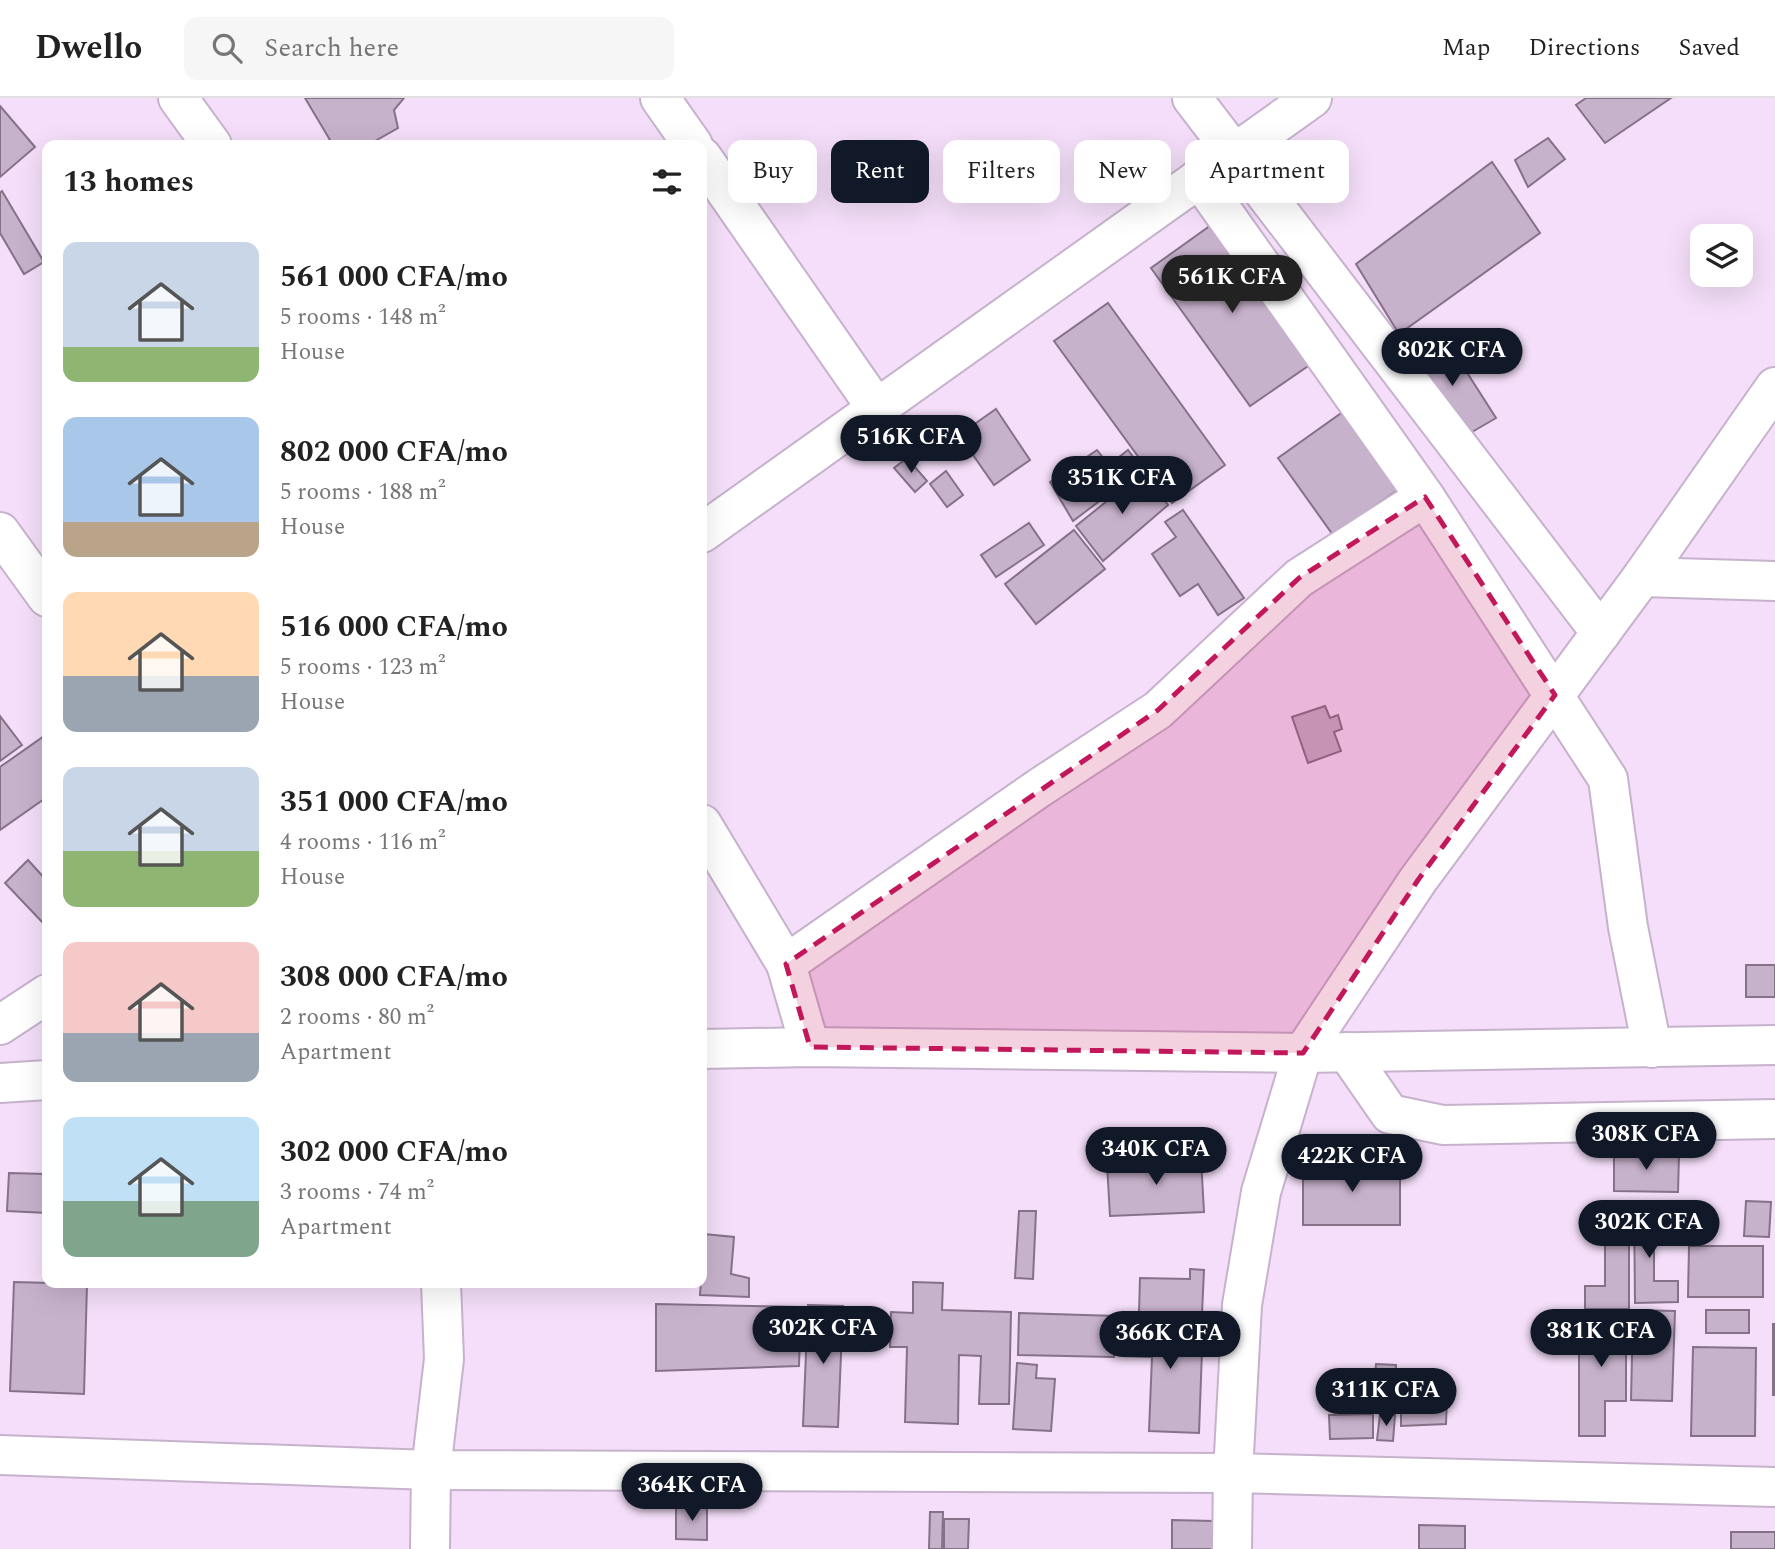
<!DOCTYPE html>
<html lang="en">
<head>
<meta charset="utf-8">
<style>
	:root { --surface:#fff; --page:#f6f6f6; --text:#222; --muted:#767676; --line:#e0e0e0; --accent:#111827 }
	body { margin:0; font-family:Spectral,serif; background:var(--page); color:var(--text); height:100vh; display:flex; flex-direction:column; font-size:26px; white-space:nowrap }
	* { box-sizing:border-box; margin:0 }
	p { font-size:23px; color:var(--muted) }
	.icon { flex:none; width:38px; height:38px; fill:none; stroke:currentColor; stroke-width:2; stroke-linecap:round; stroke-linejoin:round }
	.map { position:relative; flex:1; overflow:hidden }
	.sheet { position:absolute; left:42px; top:42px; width:665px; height:1148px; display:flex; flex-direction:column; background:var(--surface); border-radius:14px; box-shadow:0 7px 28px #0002 }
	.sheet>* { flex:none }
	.guide { position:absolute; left:728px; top:42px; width:665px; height:63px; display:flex; gap:14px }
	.controls { position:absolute; left:1690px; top:126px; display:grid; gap:14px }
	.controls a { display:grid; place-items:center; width:63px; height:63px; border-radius:14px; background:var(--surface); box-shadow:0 7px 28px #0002; font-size:35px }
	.price { position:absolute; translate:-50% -60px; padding:0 16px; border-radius:24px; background:var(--accent); color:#fff; font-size:23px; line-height:46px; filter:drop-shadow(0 2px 4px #0008) }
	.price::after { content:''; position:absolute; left:50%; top:42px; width:21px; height:16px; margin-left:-10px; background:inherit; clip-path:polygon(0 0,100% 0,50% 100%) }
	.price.selected { background:#222; color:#fff }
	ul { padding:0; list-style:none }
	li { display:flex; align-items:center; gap:21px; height:175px; padding:0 21px }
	li span { display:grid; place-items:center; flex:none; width:196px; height:140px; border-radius:14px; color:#555 }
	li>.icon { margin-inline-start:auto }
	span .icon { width:84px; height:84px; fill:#fffc; stroke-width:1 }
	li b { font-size:30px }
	h2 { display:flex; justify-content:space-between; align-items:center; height:84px; padding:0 21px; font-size:30px }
	.pill { padding:0 24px; border-radius:14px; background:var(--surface); box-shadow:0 7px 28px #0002; font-size:24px; line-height:63px }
	.pill.selected { background:var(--accent); color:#fff }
	header { display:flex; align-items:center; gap:42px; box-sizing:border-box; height:98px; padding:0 35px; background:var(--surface); border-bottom:2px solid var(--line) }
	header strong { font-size:33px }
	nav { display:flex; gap:38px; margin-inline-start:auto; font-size:24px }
	.search { width:490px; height:63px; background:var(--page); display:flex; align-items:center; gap:18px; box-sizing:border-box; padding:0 24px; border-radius:14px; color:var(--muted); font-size:26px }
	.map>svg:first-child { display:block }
	.building { fill:#c7b2cc; stroke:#857289; stroke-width:2 }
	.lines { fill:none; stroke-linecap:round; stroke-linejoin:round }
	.minor-casing { stroke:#c6b2cc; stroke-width:42 }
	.minor { stroke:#fff; stroke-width:38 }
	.marked { fill:#c2185b; fill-opacity:0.2; stroke:#c2185b; stroke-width:5; stroke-dasharray:14 9; stroke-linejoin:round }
</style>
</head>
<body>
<header>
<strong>Dwello</strong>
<div class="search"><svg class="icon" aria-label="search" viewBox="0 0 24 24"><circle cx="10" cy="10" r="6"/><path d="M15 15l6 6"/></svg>Search here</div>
<nav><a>Map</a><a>Directions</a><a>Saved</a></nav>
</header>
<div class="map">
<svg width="1775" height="1451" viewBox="0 0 1775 1451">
	<rect width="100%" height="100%" fill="#f4def9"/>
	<!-- building -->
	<g class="building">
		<path d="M305 0H404L394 12 398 30 368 47H333Z"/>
		<path d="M1586 0H1671L1605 45 1576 7Z"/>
		<path d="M0 8 35 49 0 79Z"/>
		<path d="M1548 40 1565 61 1528 89 1515 62Z"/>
		<path d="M1492 64 1540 135 1399 236 1356 166Z"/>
		<path d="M2 93 44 164 24 176 0 135V95Z"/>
		<path d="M1214 125 1314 264 1250 308 1151 170Z"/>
		<path d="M1108 205 1225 367 1172 405 1054 243Z"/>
		<path d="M1443 237 1496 320 1460 341 1410 262Z"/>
		<path d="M996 311 1030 362 994 387 959 337Z"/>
		<path d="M1347 311 1402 389 1333 437 1278 360Z"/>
		<path d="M1097 352 1109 367 1128 352 1142 371 1073 423 1050 384Z"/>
		<path d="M907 360 927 383 915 394 894 370Z"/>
		<path d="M946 373 963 397 947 409 930 386Z"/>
		<path d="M1143 374 1168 407 1103 463 1076 428Z"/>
		<path d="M1183 412 1244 500 1218 517 1198 486 1180 498 1152 456 1176 439 1165 424Z"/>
		<path d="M1029 425 1044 447 996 479 981 457Z"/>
		<path d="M1074 432 1105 471 1036 526 1005 486Z"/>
		<path d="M1325 608 1330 620 1338 617 1342 631 1334 634 1341 653 1308 665 1292 619Z"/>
		<path d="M0 618 22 647 0 663Z"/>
		<path d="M47 636V699L0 732V669Z"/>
		<path d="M28 762 47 783V825L45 827 5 785Z"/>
		<rect x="1746" y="867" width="29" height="32"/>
		<path d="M1614 1055 1679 1056 1678 1094 1614 1093Z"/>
		<path d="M1201 1060 1204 1114 1110 1118 1107 1065Z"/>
		<rect x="1303" y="1066" width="97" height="61"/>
		<path d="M9 1075 47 1076V1115L7 1113Z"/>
		<path d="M1746 1103 1771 1104 1769 1139 1744 1138Z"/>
		<path d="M1634 1104H1654V1183H1678V1204L1635 1205Z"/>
		<path d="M1019 1113H1036L1033 1181 1015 1180Z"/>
		<path d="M1605 1113H1629V1211H1585V1188H1605Z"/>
		<path d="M704 1136 734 1139 731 1176 749 1180V1199L700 1197Z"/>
		<path d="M1689 1148H1763V1199H1688Z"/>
		<path d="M1190 1171 1204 1172 1202 1216 1139 1214 1140 1180 1190 1181Z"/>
		<path d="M14 1184 87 1186 84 1296 10 1293Z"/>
		<path d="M913 1184 943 1185 942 1212 1011 1214 1009 1306H979L981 1258 959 1257 958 1326 905 1324 907 1249H890L891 1214 913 1215Z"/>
		<path d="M656 1206 801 1209 799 1268 656 1273Z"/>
		<path d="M808 1207 843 1208 838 1329 803 1328Z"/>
		<path d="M1633 1212 1675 1213 1672 1303 1631 1302Z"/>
		<rect x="1706" y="1212" width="43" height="23"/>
		<path d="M1019 1215 1116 1218 1114 1259 1018 1257Z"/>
		<path d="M1579 1217 1626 1218V1303H1605V1338H1579Z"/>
		<path d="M1124 1222 1203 1225 1199 1335 1149 1333 1152 1259 1123 1258Z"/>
		<rect x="1773" y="1226" width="2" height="71"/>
		<path d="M1693 1249 1756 1250 1755 1338H1691Z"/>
		<path d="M1017 1265 1037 1267 1036 1280 1055 1281 1051 1333 1013 1331Z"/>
		<path d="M1376 1266 1396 1267 1395 1314 1330 1312V1286L1374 1288Z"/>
		<path d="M1401 1298 1447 1299 1446 1326 1401 1328Z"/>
		<path d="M1373 1316V1340L1330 1341 1329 1317Z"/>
		<path d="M1380 1317H1395L1393 1343 1377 1342Z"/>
		<path d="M676 1409H707V1442L676 1441Z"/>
		<path d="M930 1414H943L942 1451H929Z"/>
		<path d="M944 1421H969L968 1451H944Z"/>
		<path d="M1172 1422 1213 1423V1451H1172Z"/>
		<path d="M1419 1427 1465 1428V1451H1419Z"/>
		<rect x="1731" y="1434" width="44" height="17"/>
	</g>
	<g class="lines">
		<!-- minor casing -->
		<g class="minor-casing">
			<g id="minor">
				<path d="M178 0 212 47"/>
				<path d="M660 0 693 47"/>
				<path d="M1192 0 1601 535"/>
				<path d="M702 59 877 311"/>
				<path d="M1199 80 1425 399 1608 681 1628 829 1652 950"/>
				<path d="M0 434 47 499"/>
				<path d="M702 435 1312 0"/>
				<path d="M1642 479 1775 483"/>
				<path d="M702 726 786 866"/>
				<path d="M0 927 47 896"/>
				<path d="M810 949 786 866 1039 690 1158 612 1299 480 1425 399"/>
				<path d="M702 951 810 949 1303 955 1775 947"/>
				<path d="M1347 954 1390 1016 1443 1027 1775 1021"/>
				<path d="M0 985 47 982"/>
				<path d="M0 1357 431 1372 1233 1375 1775 1389"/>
				<path d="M430 1451 431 1372 444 1261 441 1185"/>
				<path d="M1232 1451 1233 1375 1242 1207 1261 1094 1303 955 1418 782 1642 479 1775 289"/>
			</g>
		</g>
		<!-- minor -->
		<use href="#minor" class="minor"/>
	</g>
	<!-- marked area -->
	<path class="marked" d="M1425 399 1555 597 1418 782 1303 955 810 949 786 866 1158 612 1299 480Z"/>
</svg>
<div class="controls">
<a><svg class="icon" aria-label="layers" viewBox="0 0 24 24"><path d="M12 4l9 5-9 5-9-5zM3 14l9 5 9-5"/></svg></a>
</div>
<b class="price selected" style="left:1232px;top:217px">561K CFA</b>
<b class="price" style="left:1452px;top:290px">802K CFA</b>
<b class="price" style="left:911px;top:377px">516K CFA</b>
<b class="price" style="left:1122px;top:418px">351K CFA</b>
<b class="price" style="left:1646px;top:1074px">308K CFA</b>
<b class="price" style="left:1156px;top:1089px">340K CFA</b>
<b class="price" style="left:1352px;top:1096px">422K CFA</b>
<b class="price" style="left:1649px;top:1162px">302K CFA</b>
<b class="price" style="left:823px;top:1268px">302K CFA</b>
<b class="price" style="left:1601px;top:1271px">381K CFA</b>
<b class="price" style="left:1170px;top:1273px">366K CFA</b>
<b class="price" style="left:1386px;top:1330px">311K CFA</b>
<b class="price" style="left:692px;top:1425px">364K CFA</b>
<div class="guide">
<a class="pill">Buy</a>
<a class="pill selected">Rent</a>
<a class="pill">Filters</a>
<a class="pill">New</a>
<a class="pill">Apartment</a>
</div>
<section class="sheet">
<h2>13 homes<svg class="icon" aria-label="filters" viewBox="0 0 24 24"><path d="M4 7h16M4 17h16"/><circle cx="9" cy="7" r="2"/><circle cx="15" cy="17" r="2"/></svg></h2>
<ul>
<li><span style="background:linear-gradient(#c9d6e8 75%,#8fb573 0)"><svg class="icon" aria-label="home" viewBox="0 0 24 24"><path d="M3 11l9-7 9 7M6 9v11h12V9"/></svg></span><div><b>561 000 CFA/mo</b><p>5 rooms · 148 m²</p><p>House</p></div></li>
<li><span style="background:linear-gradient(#a9c7e8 75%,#b9a48a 0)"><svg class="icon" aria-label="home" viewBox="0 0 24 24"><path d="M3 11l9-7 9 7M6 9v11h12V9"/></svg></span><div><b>802 000 CFA/mo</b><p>5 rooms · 188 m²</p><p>House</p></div></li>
<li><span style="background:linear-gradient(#ffd9b3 60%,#9aa5b1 0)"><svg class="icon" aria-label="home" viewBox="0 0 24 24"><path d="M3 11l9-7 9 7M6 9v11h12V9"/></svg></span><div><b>516 000 CFA/mo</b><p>5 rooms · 123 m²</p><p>House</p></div></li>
<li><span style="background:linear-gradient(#c9d6e8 60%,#8fb573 0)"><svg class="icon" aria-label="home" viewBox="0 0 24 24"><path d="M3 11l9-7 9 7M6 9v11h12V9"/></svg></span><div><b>351 000 CFA/mo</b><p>4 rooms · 116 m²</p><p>House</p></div></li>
<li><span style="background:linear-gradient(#f6c9c9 65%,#9aa5b1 0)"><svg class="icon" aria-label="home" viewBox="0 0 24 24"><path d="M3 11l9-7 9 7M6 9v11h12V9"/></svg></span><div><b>308 000 CFA/mo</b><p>2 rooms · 80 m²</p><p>Apartment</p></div></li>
<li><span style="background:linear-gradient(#bfe0f5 60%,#7fa58c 0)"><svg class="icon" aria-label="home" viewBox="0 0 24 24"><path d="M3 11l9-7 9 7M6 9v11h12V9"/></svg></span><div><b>302 000 CFA/mo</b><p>3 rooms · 74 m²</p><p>Apartment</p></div></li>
</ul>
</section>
</div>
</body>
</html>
